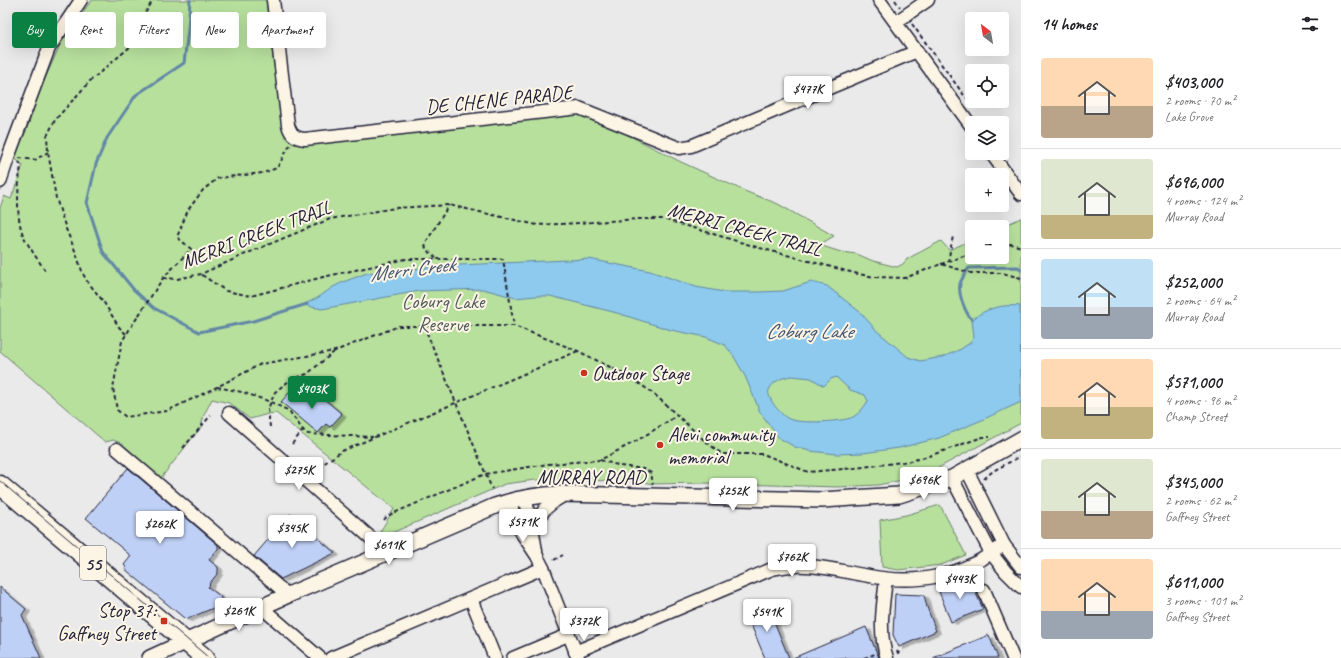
<!DOCTYPE html>
<html lang="en">
<head>
<meta charset="utf-8">
<style>
	:root { --surface:#fff; --page:#f6f6f6; --text:#202124; --muted:#757577; --line:#e0e0e0; --accent:#0b8043 }
	body { margin:0; font-family:Caveat,sans-serif; background:var(--page); color:var(--text); height:100vh; display:flex; flex-direction:column; font-size:15px; white-space:nowrap }
	* { box-sizing:border-box; margin:0 }
	p { font-size:13px; color:var(--muted) }
	.icon { flex:none; width:22px; height:22px; fill:none; stroke:currentColor; stroke-width:2; stroke-linecap:round; stroke-linejoin:round }
	.map { position:relative; flex:1; overflow:hidden }
	.details { display:flex; flex-direction:column; background:var(--surface); width:320px }
	.details>* { flex:none }
	.top-card { position:absolute; left:12px; top:12px; width:380px; height:36px; display:flex; gap:8px }
	.needle { width:26px; rotate:329deg }
	.buttons { position:absolute; left:965px; top:12px; display:grid; gap:8px }
	.buttons a { display:grid; place-items:center; width:44px; height:44px; border-radius:4px; background:var(--surface); box-shadow:0 4px 16px #0002; font-size:20px }
	.price { position:absolute; translate:-50% -34px; padding:0 9px; border-radius:4px; background:#fff; color:#222; font-size:13px; line-height:26px; filter:drop-shadow(0 1px 2px #0008) }
	.price::after { content:''; position:absolute; left:50%; top:24px; width:12px; height:9px; margin-left:-6px; background:inherit; clip-path:polygon(0 0,100% 0,50% 100%) }
	.price.selected { background:var(--accent); color:#fff }
	ul { padding:0; list-style:none }
	li { display:flex; align-items:center; gap:12px; height:100px; padding:0 20px }
	li+li { border-top:1px solid var(--line) }
	li span { display:grid; place-items:center; flex:none; width:112px; height:80px; border-radius:4px; color:#555 }
	li>.icon { margin-inline-start:auto }
	span .icon { width:48px; height:48px; fill:#fffc; stroke-width:1 }
	li b { font-size:17px }
	h2 { display:flex; justify-content:space-between; align-items:center; height:48px; padding:0 20px; font-size:17px }
	.pill { padding:0 14px; border-radius:4px; background:var(--surface); box-shadow:0 4px 16px #0002; font-size:14px; line-height:36px }
	.pill.selected { background:var(--accent); color:#fff }
	main { display:flex; flex:1; min-height:0 }
	.map>svg:first-child { display:block }
	.green { fill:#b7e09d; stroke:#6c816c }
	.water { fill:#8dcaed; stroke:#6287a6; fill-rule:evenodd }
	.lines { fill:none; stroke-linecap:round; stroke-linejoin:round }
	.stream { stroke:#6287a6; stroke-width:3 }
	.building { fill:#bfd0f6; stroke:#22223b; filter:url(#shadow) }
	.minor-casing { stroke:#22223b; stroke-width:15 }
	.major-casing { stroke:#22223b; stroke-width:18 }
	.highway-casing { stroke:#22223b; stroke-width:21 }
	.path { stroke:#22223b; stroke-width:2; stroke-dasharray:4 3; stroke-linecap:butt }
	.minor { stroke:#fcf5e5; stroke-width:12 }
	.major { stroke:#fcf5e5; stroke-width:15 }
	.highway { stroke:#fcf5e5; stroke-width:18 }
	.tram { stroke:#22223b; stroke-width:1 }
	.poi-dot { fill:#c8321e; stroke:#fcf5e5; stroke-width:1.5 }
	.labels { text-anchor:middle; stroke-width:4; stroke-linejoin:round; paint-order:stroke }
	.shield { fill:#fcf5e5; stroke:#63616e; stroke-width:1 }
	.shield-label { font-size:19px; font-weight:bold; fill:#22223b }
	.street-label { font-size:20px; fill:#22223b; stroke:#fcf5e5 }
	.park-label { font-size:20px; fill:#4f5b58; stroke:#fcf5e5 }
	.poi-label { font-size:20px; fill:#22223b; stroke:#fcf5e5; text-anchor:start }
	.water-label { font-size:21px; font-style:italic; fill:#425470; stroke:#fcf5e5 }
</style>
</head>
<body>
<main>
<div class="map">
<svg width="1021" height="658" viewBox="0 0 1021 658">
	<defs>
		<filter id="shadow"><feDropShadow dx="4.5" dy="2.5" stdDeviation="0" flood-color="#0004"/></filter>
	</defs>
	<rect width="100%" height="100%" fill="#eaeaea"/>
	<filter id="ink" filterUnits="userSpaceOnUse"><feTurbulence type="fractalNoise" baseFrequency=".025" numOctaves="2"/><feDisplacementMap in="SourceGraphic" scale="8" xChannelSelector="R" yChannelSelector="G"/><feConvolveMatrix kernelMatrix="1 2 1 2 8 2 1 2 1" color-interpolation-filters="sRGB"/></filter>
	<g filter="url(#ink)">
		<!-- green -->
		<g class="green">
			<path d="M92 0H266L281 121 283 129 292 142 305 145 585 113 681 162 747 192 778 204 834 236 819 245 841 252 857 254 873 261 897 267 903 264 907 259 941 241 949 250 972 240V257H1002L1001 227 1021 218V423L938 468 912 478 878 485 837 487 705 483 653 484 638 481 535 480 505 484 380 538 378 535 394 509 276 413 268 414 250 419 229 403 212 399 204 415 201 427 161 478 114 440 105 442 0 351V208L4 196 11 199 23 165 14 158 26 131 41 88 63 38Z"/>
			<path d="M940 505 966 555 941 565 898 570 882 567 880 520 906 515Z"/>
		</g>
		<!-- water -->
		<path class="water" d="M589 259 650 271 696 287 724 292H758L783 291 811 282 827 286 860 312 877 331 908 357 920 361 943 357 961 349 971 342 974 337 972 320C985 308 1003 304 1020 306L1021 402 982 420 939 438 899 448 863 453 837 454 810 451 795 447 779 438 760 412 745 376 733 355 725 345 706 337 671 330 617 313 550 296H535L516 298 483 289 419 291 322 309 303 305 319 297 333 287 343 282 367 273 459 265ZM792 376 811 378 824 386 831 379 836 377 850 390 865 395 868 401C864 407 860 413 853 417 843 422 800 424 789 419 782 416 766 398 769 390 773 381 783 377 792 376Z"/>
		<g class="lines">
			<!-- stream -->
			<g class="stream">
				<path d="M190 0 188 30 184 63 136 95 107 138 96 164 87 203 103 252 134 290 154 308 199 332 253 321 307 304"/>
				<path d="M972 320C965 312 956 291 961 281 963 277 966 272 969 268L1018 267 1021 270"/>
			</g>
		</g>
		<!-- building -->
		<g class="building">
			<path d="M295 386 313 401 318 394 342 414 330 427 326 424 318 433 281 402Z"/>
			<path d="M128 468 218 545V549L209 560 218 567V573L209 584 210 585 208 587 220 596 223 604 187 619 184 618 125 569 126 567 124 565 131 556 86 518Z"/>
			<path d="M290 514 335 553 281 579 254 556Z"/>
			<path d="M970 580 983 609 951 622 938 589Z"/>
			<path d="M0 587 26 609 22 615 41 658H0Z"/>
			<path d="M895 594 924 595 927 607 936 631 899 647 893 635Z"/>
			<path d="M767 604 789 658H765L746 613Z"/>
			<path d="M866 627 879 658H793Z"/>
			<path d="M989 635 998 658H933Z"/>
		</g>
		<g class="lines">
			<!-- minor casing -->
			<g class="minor-casing">
				<g id="minor">
					<path d="M273 0 288 125C291 135 295 138 305 139L579 108 679 148 691 146 917 51"/>
					<path d="M879 0 972 127"/>
					<path d="M896 22 928 0"/>
					<path d="M991 153 1021 194"/>
					<path d="M0 182 9 155 49 48 81 0"/>
					<path d="M229 413 372 539 385 553"/>
					<path d="M117 449 288 595"/>
					<path d="M967 470 1004 545 1021 567"/>
					<path d="M952 478 991 553 1006 572 1021 587"/>
					<path d="M525 497 532 527 536 551"/>
					<path d="M509 502 521 532 537 556 543 568 578 658"/>
					<path d="M532 527 545 509 556 500 566 494"/>
					<path d="M886 579C883 606 878 632 887 658"/>
					<path d="M984 590 1013 658"/>
					<path d="M471 599 495 658"/>
					<path d="M261 607 320 658"/>
					<path d="M575 652 772 569C807 561 834 570 869 576 905 583 940 580 973 564 984 559 994 551 1004 545"/>
					<path d="M331 658 543 568"/>
					<path d="M513 658 568 635"/>
				</g>
			</g>
			<!-- major casing -->
			<g class="major-casing">
				<path id="major" d="M150 658 288 595 495 506C518 498 536 495 560 494L822 500 899 495 952 478 1021 439"/>
			</g>
			<!-- highway casing -->
			<g class="highway-casing">
				<path id="highway" d="M0 485 205 658"/>
			</g>
			<!-- path -->
			<g class="path">
				<path d="M895 0 900 7"/>
				<path d="M912 24 966 98"/>
				<path d="M966 136 972 145"/>
				<path d="M290 145 277 168 263 173 218 178 203 190 188 210 177 237 191 249 163 278 122 341 113 388 117 410 126 417 167 411 217 387 261 364 335 351 399 326H514L578 351 630 377 654 394 705 441 722 454H763L808 472 855 468 910 461 929 456 974 440 983 437H990"/>
				<path d="M19 158 35 160 48 152"/>
				<path d="M19 162 21 165C18 186 15 218 24 237 30 249 39 261 46 272"/>
				<path d="M1002 245 1012 244 1021 247"/>
				<path d="M436 258 426 249 425 244 449 205"/>
				<path d="M948 262 953 236"/>
				<path d="M941 264 972 253"/>
				<path d="M202 275 226 291 251 296 323 277 406 259H503L514 326"/>
				<path d="M163 278 177 279 201 274 248 253 330 219 395 208 449 205 537 225 580 223 637 219H663L760 248 858 274 875 277 905 278 941 264 971 273H1002L1021 278"/>
				<path d="M424 326 492 489"/>
				<path d="M126 334 119 327 103 301 87 281 83 274 76 253 66 229 56 198 48 152 47 136 55 120 90 81 131 46 138 32 143 17 153 0"/>
				<path d="M217 387 242 392 271 402 289 411 303 430 308 434 373 437"/>
				<path d="M270 427 268 409 275 392 290 380 307 374 334 352"/>
				<path d="M292 444 303 430"/>
				<path d="M183 448 211 415"/>
				<path d="M600 460 621 466 643 469 651 473 653 484"/>
				<path d="M319 467 342 451 578 351"/>
				<path d="M984 479 993 471 1021 456"/>
				<path d="M384 520 387 516 485 474 548 464 600 460 638 440 678 415"/>
				<path d="M554 560 563 555"/>
				<path d="M897 651 898 653 903 651"/>
				<path d="M864 658 875 654"/>
			</g>
			<!-- minor -->
			<use href="#minor" class="minor"/>
			<!-- major -->
			<use href="#major" class="major"/>
			<!-- highway -->
			<use href="#highway" class="highway"/>
			<!-- tram -->
			<path class="tram" d="M0 481 209 658"/>
		</g>
	</g>
	<!-- markers -->
	<g class="poi-dot">
		<circle cx="584" cy="373" r="4"/>
		<circle cx="660" cy="445" r="4"/>
		<rect x="160" y="617" width="8" height="8" rx="2"/>
	</g>
	<g class="labels">
		<!-- shield labels -->
		<rect class="shield" x="80" y="546" width="26" height="34" rx="3"/>
		<g class="shield-label">
			<text x="93" y="570">55</text>
		</g>
		<!-- street labels -->
		<g class="street-label">
			<text transform="translate(499 99) rotate(-6)" y="7">DE CHENE PARADE</text>
			<text transform="translate(745 229) rotate(15)" y="7">MERRI CREEK TRAIL</text>
			<text transform="translate(256 234) rotate(-21)" y="7">MERRI CREEK TRAIL</text>
			<text x="591" y="484">MURRAY ROAD</text>
		</g>
		<!-- park labels -->
		<g class="park-label">
			<text x="443" y="308">Coburg Lake<tspan x="443" dy="23">Reserve</tspan></text>
		</g>
		<!-- poi labels -->
		<g class="poi-label">
			<text x="592" y="380">Outdoor Stage</text>
			<text x="668" y="441">Alevi community<tspan x="668" dy="23">memorial</tspan></text>
			<text x="156" y="617" text-anchor="end">Stop 37:<tspan x="156" dy="23">Gaffney Street</tspan></text>
		</g>
		<!-- water labels -->
		<g class="water-label">
			<text transform="translate(412 269) rotate(-7)" y="7">Merri Creek</text>
			<text x="809" y="338">Coburg Lake</text>
		</g>
	</g>
</svg>
<div class="buttons">
<a><svg class="needle" viewBox="-14 -14 28 28"><path d="M0-13l5 13h-10z" fill="#e53935"/><path d="M0 13l5-13h-10z" fill="#757577"/></svg></a>
<a><svg class="icon" aria-label="locate" viewBox="0 0 24 24"><circle cx="12" cy="12" r="6"/><path d="M12 2v4M12 18v4M2 12h4M18 12h4"/></svg></a>
<a><svg class="icon" aria-label="layers" viewBox="0 0 24 24"><path d="M12 4l9 5-9 5-9-5zM3 14l9 5 9-5"/></svg></a>
<a>+</a>
<a>−</a>
</div>
<b class="price" style="left:808px;top:110px">$477K</b>
<b class="price selected" style="left:312px;top:410px">$403K</b>
<b class="price" style="left:299px;top:491px">$275K</b>
<b class="price" style="left:924px;top:501px">$696K</b>
<b class="price" style="left:733px;top:512px">$252K</b>
<b class="price" style="left:523px;top:543px">$571K</b>
<b class="price" style="left:160px;top:545px">$262K</b>
<b class="price" style="left:292px;top:549px">$345K</b>
<b class="price" style="left:389px;top:566px">$611K</b>
<b class="price" style="left:792px;top:578px">$762K</b>
<b class="price" style="left:960px;top:600px">$443K</b>
<b class="price" style="left:239px;top:632px">$261K</b>
<b class="price" style="left:767px;top:633px">$541K</b>
<b class="price" style="left:584px;top:642px">$372K</b>
<div class="top-card">
<a class="pill selected">Buy</a>
<a class="pill">Rent</a>
<a class="pill">Filters</a>
<a class="pill">New</a>
<a class="pill">Apartment</a>
</div>
</div>
<section class="details">
<h2>14 homes<svg class="icon" aria-label="filters" viewBox="0 0 24 24"><path d="M4 7h16M4 17h16"/><circle cx="9" cy="7" r="2"/><circle cx="15" cy="17" r="2"/></svg></h2>
<ul>
<li><span style="background:linear-gradient(#ffd9b3 60%,#b9a48a 0)"><svg class="icon" aria-label="home" viewBox="0 0 24 24"><path d="M3 11l9-7 9 7M6 9v11h12V9"/></svg></span><div><b>$403,000</b><p>2 rooms · 70 m²</p><p>Lake Grove</p></div></li>
<li><span style="background:linear-gradient(#dfe7d0 70%,#c2b280 0)"><svg class="icon" aria-label="home" viewBox="0 0 24 24"><path d="M3 11l9-7 9 7M6 9v11h12V9"/></svg></span><div><b>$696,000</b><p>4 rooms · 124 m²</p><p>Murray Road</p></div></li>
<li><span style="background:linear-gradient(#bfe0f5 60%,#9aa5b1 0)"><svg class="icon" aria-label="home" viewBox="0 0 24 24"><path d="M3 11l9-7 9 7M6 9v11h12V9"/></svg></span><div><b>$252,000</b><p>2 rooms · 64 m²</p><p>Murray Road</p></div></li>
<li><span style="background:linear-gradient(#ffd9b3 60%,#c2b280 0)"><svg class="icon" aria-label="home" viewBox="0 0 24 24"><path d="M3 11l9-7 9 7M6 9v11h12V9"/></svg></span><div><b>$571,000</b><p>4 rooms · 96 m²</p><p>Champ Street</p></div></li>
<li><span style="background:linear-gradient(#dfe7d0 65%,#b9a48a 0)"><svg class="icon" aria-label="home" viewBox="0 0 24 24"><path d="M3 11l9-7 9 7M6 9v11h12V9"/></svg></span><div><b>$345,000</b><p>2 rooms · 62 m²</p><p>Gaffney Street</p></div></li>
<li><span style="background:linear-gradient(#ffd9b3 65%,#9aa5b1 0)"><svg class="icon" aria-label="home" viewBox="0 0 24 24"><path d="M3 11l9-7 9 7M6 9v11h12V9"/></svg></span><div><b>$611,000</b><p>3 rooms · 101 m²</p><p>Gaffney Street</p></div></li>
</ul>
</section>
</main>
</body>
</html>
